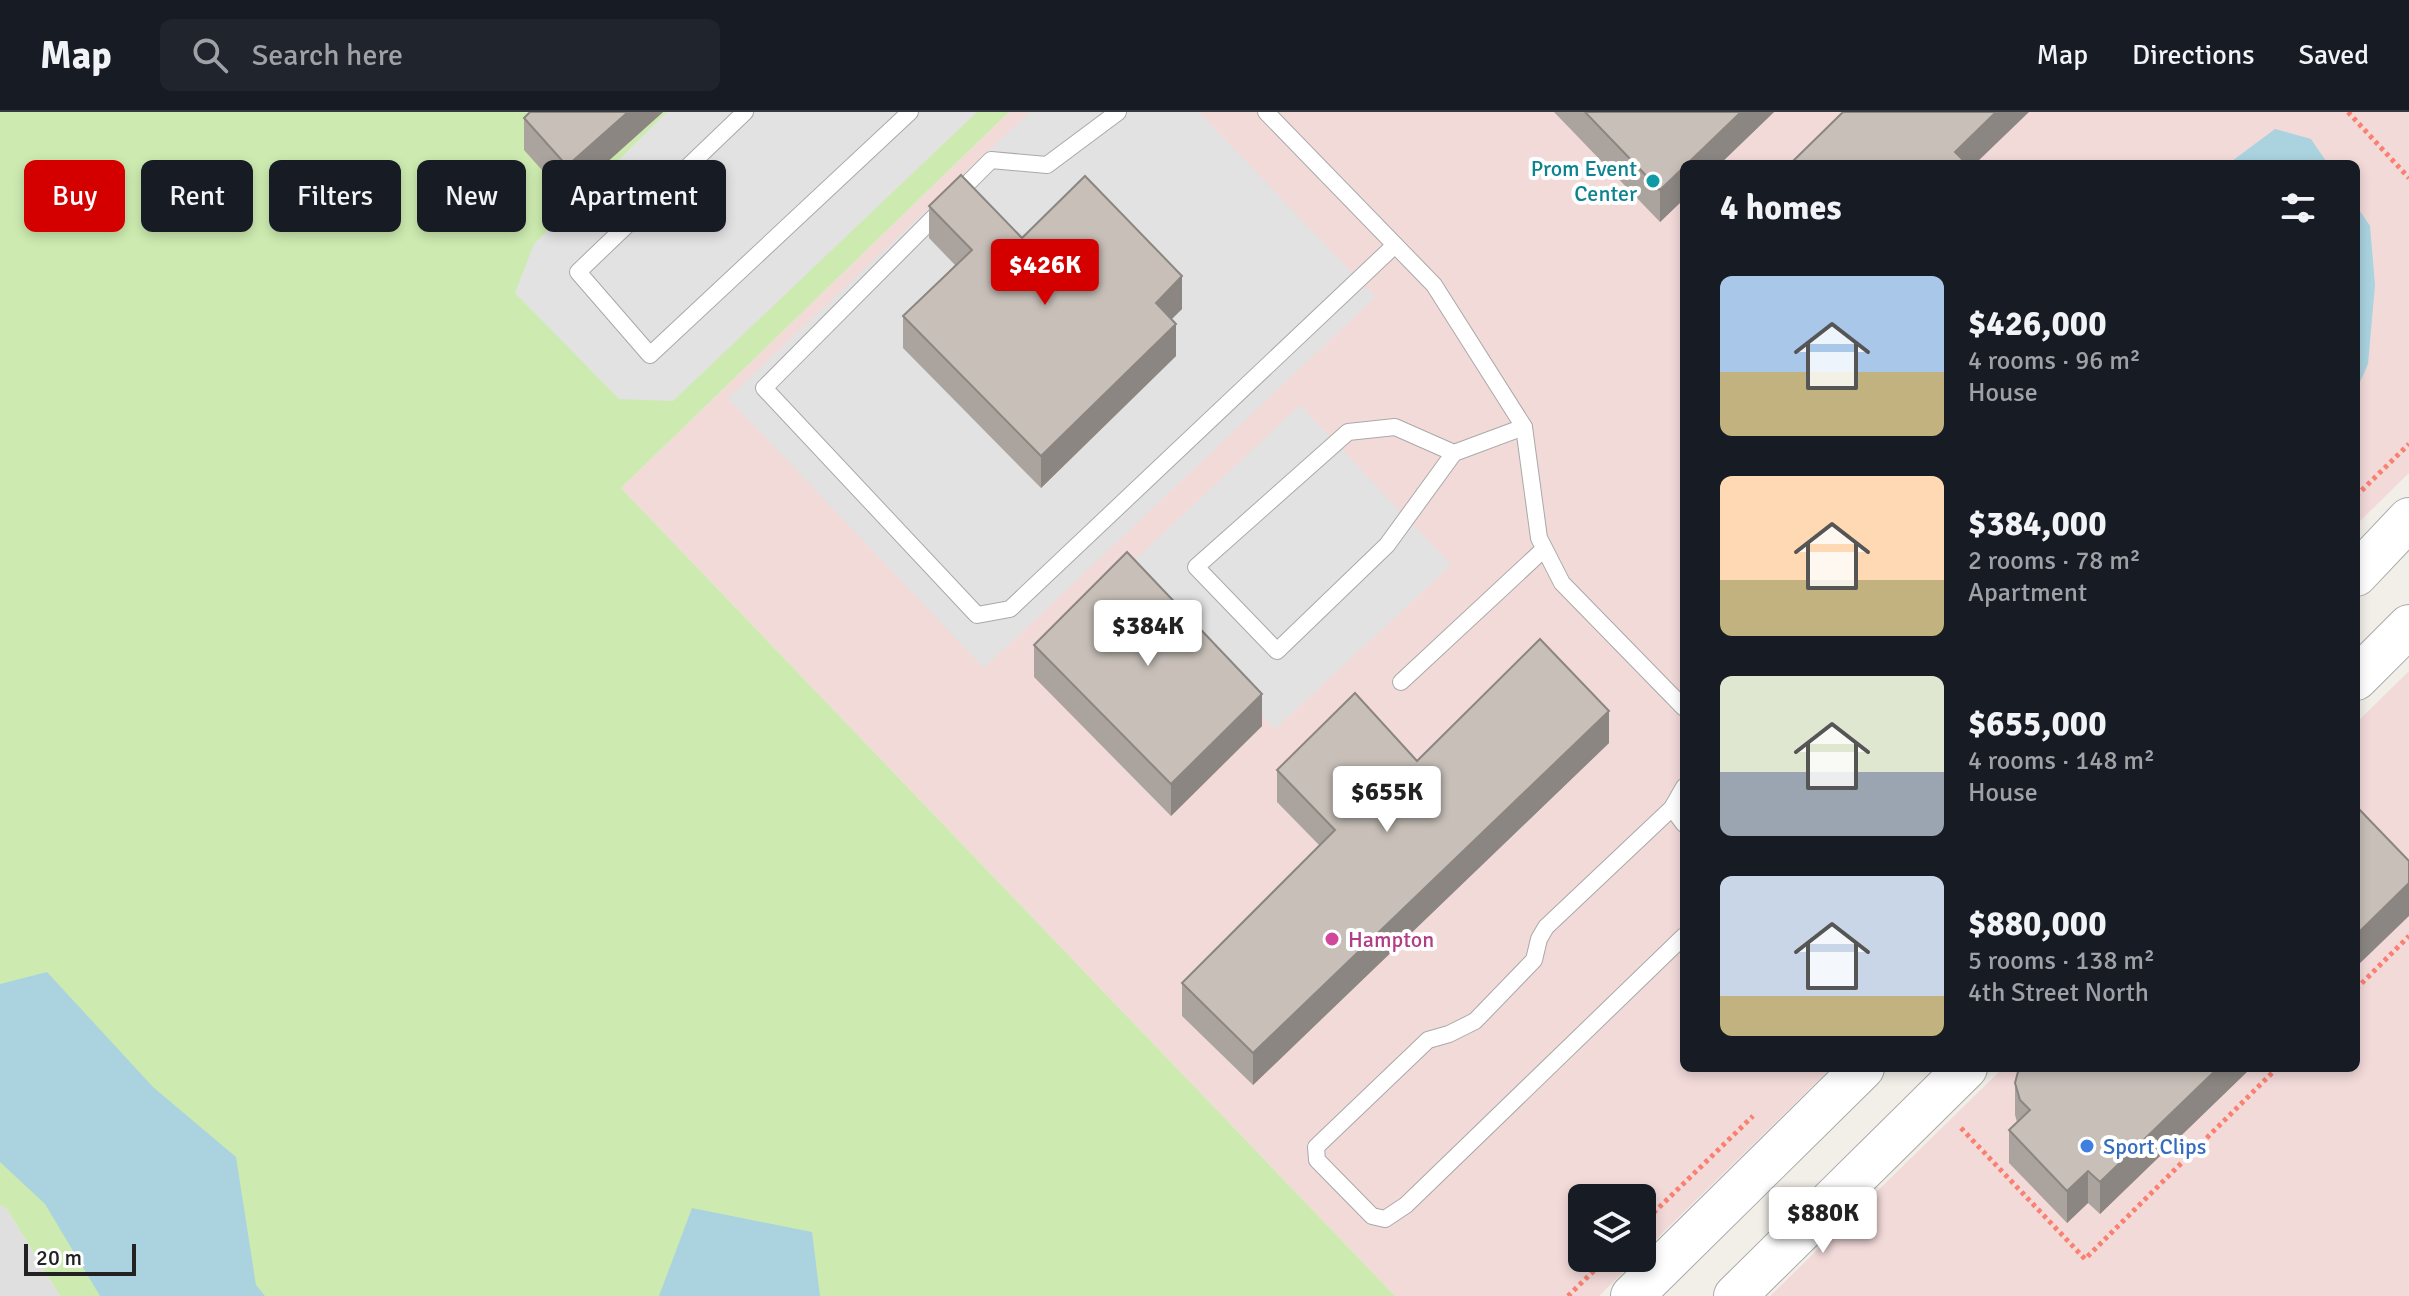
<!DOCTYPE html>
<html lang="en">
<head>
<meta charset="utf-8">
<style>
	:root { --surface:#171b24; --page:#20242c; --text:#f1f3f6; --muted:#9ea1a6; --line:#363941; --accent:#d40000 }
	body { margin:0; font-family:Signika,sans-serif; background:var(--page); color:var(--text); height:100vh; display:flex; flex-direction:column; font-size:30px; white-space:nowrap }
	* { box-sizing:border-box; margin:0 }
	p { font-size:26px; color:var(--muted) }
	.icon { flex:none; width:44px; height:44px; fill:none; stroke:currentColor; stroke-width:2; stroke-linecap:round; stroke-linejoin:round }
	.map { position:relative; flex:1; overflow:hidden }
	.sheet { position:absolute; left:1680px; top:48px; width:680px; height:912px; display:flex; flex-direction:column; background:var(--surface); border-radius:12px; box-shadow:0 4px 12px #0003 }
	.sheet>* { flex:none }
	.banner { position:absolute; left:24px; top:48px; width:760px; height:72px; display:flex; gap:16px }
	.buttons { position:absolute; left:1568px; top:1072px; display:grid; gap:16px }
	.buttons a { display:grid; place-items:center; width:88px; height:88px; border-radius:12px; background:var(--surface); box-shadow:0 4px 12px #0003; font-size:40px }
	.scale { position:absolute; left:24px; bottom:20px; width:112px; box-sizing:border-box; padding-left:8px; border:4px solid #222; border-top:0; font-size:22px; line-height:28px; white-space:nowrap; color:#222; -webkit-text-stroke:6px #fff; paint-order:stroke }
	.price { position:absolute; translate:-50% -68px; padding:0 18px; border-radius:8px; background:#fff; color:#222; font-size:26px; line-height:52px; filter:drop-shadow(0 2px 4px #0008) }
	.price::after { content:''; position:absolute; left:50%; top:48px; width:24px; height:18px; margin-left:-12px; background:inherit; clip-path:polygon(0 0,100% 0,50% 100%) }
	.price.current { background:var(--accent); color:#fff }
	ul { padding:0; list-style:none }
	li { display:flex; align-items:center; gap:24px; height:200px; padding:0 40px }
	li span { display:grid; place-items:center; flex:none; width:224px; height:160px; border-radius:12px; color:#555 }
	li>.icon { margin-inline-start:auto }
	span .icon { width:96px; height:96px; fill:#fffc; stroke-width:1 }
	li b { font-size:34px }
	h2 { display:flex; justify-content:space-between; align-items:center; height:96px; padding:0 40px; font-size:34px }
	.chip { padding:0 28px; border-radius:12px; background:var(--surface); box-shadow:0 4px 12px #0003; font-size:28px; line-height:72px }
	.chip.current { background:var(--accent); color:#fff }
	header { display:flex; align-items:center; gap:48px; box-sizing:border-box; height:112px; padding:0 40px; background:var(--surface); border-bottom:2px solid var(--line) }
	header strong { font-size:38px }
	nav { display:flex; gap:44px; margin-inline-start:auto; font-size:28px }
	.search { width:560px; height:72px; background:var(--page); display:flex; align-items:center; gap:20px; box-sizing:border-box; padding:0 28px; border-radius:12px; color:var(--muted); font-size:30px }
	.map>svg:first-child { display:block }
	.residential { fill:#e0dfdf }
	.commercial { fill:#f2dad9 }
	.grass { fill:#cdebb0 }
	.parking { fill:#e2e2e2 }
	.water { fill:#aad3df }
	.lines { fill:none; stroke-linecap:round; stroke-linejoin:round }
	.service-casing { stroke:#a9a9a9; stroke-width:18 }
	.tertiary-casing { stroke:#a9a9a9; stroke-width:44 }
	.path { stroke:#fa8072; stroke-width:5; stroke-dasharray:4 4; stroke-linecap:butt }
	.service { stroke:#fff; stroke-width:16 }
	.tertiary { stroke:#fff; stroke-width:42 }
	.wall { fill:#aba49e }
	.shaded-wall { fill:#8b8681 }
	.building { fill:#c7bfb8; stroke:#8b8681; stroke-width:2 }
	.culture-dot { fill:#0f9aa8; stroke:#fff; stroke-width:3 }
	.hotel-dot { fill:#d1479c; stroke:#fff; stroke-width:3 }
	.shop-dot { fill:#3f7fe0; stroke:#fff; stroke-width:3 }
	.labels { text-anchor:middle; stroke-width:8; stroke-linejoin:round; paint-order:stroke }
	.culture-label { font-size:22px; fill:#0d838f; stroke:#fff; text-anchor:end }
	.hotel-label { font-size:22px; fill:#b23c85; stroke:#fff; text-anchor:start }
	.shop-label { font-size:22px; fill:#366cbe; stroke:#fff; text-anchor:start }
</style>
</head>
<body>
<header>
<strong>Map</strong>
<div class="search"><svg class="icon" aria-label="search" viewBox="0 0 24 24"><circle cx="10" cy="10" r="6"/><path d="M15 15l6 6"/></svg>Search here</div>
<nav><a>Map</a><a>Directions</a><a>Saved</a></nav>
</header>
<div class="map">
<svg width="2409" height="1184" viewBox="0 0 2409 1184">
	<rect width="100%" height="100%" fill="#f2efe9"/>
	<!-- residential -->
	<path class="residential" d="M0 1093 7 1097 60 1184H0Z"/>
	<!-- commercial -->
	<g class="commercial">
		<path d="M1009 0H2409V361L2356 413V52H1684V956H1831L1642 1141V1086H1582V1146H1637L1599 1184H1395L621 376Z"/>
		<path d="M2409 559V1184H1770L2003 956H2356V611Z"/>
	</g>
	<!-- grass -->
	<path class="grass" d="M0 0H1009L621 376 1395 1184H60L7 1097 0 1093Z"/>
	<!-- parking -->
	<g class="parking">
		<path d="M667 0H977L673 289 619 287 515 181 534 132Z"/>
		<path d="M1030 0H1199L1375 185 984 556 728 286Z"/>
		<path d="M1300 293 1451 453 1275 617 1125 457Z"/>
	</g>
	<!-- water -->
	<g class="water">
		<path d="M2275 17 2311 27 2328 52H2228Z"/>
		<path d="M2356 93 2370 114 2375 173 2368 252 2356 279Z"/>
		<path d="M47 860 153 975 236 1045 256 1173 265 1184H100L45 1092 0 1050V872Z"/>
		<path d="M692 1096 812 1120 820 1184H659Z"/>
	</g>
	<g class="lines">
		<!-- service casing -->
		<g class="service-casing">
			<g id="service">
				<path d="M745 0 578 160 650 243 910 0"/>
				<path d="M1118 0 1047 53 991 48 764 276 977 503 1010 497 1395 133"/>
				<path d="M1266 0 1434 173 1524 315 1539 426 1562 471 1684 596"/>
				<path d="M1454 341 1395 315 1348 320 1196 455 1277 539 1387 433 1454 341 1524 315"/>
				<path d="M1401 570 1544 437"/>
				<path d="M1684 675 1672 696 1546 815 1539 827 1534 848 1475 909 1449 922 1428 928 1316 1035 1317 1048 1372 1104 1385 1107 1406 1093 1684 824"/>
				<path d="M1672 696 1684 712"/>
			</g>
		</g>
		<!-- tertiary casing -->
		<g class="tertiary-casing">
			<g id="tertiary">
				<path d="M2356 463 2409 407"/>
				<path d="M2356 567 2409 514"/>
				<path d="M1632 1184 1863 956"/>
				<path d="M1735 1184 1966 956"/>
			</g>
		</g>
		<!-- path -->
		<g class="path">
			<path d="M2348 0 2409 66"/>
			<path d="M2356 384 2409 332"/>
			<path d="M2356 877 2409 824"/>
			<path d="M1961 1016 2085 1147 2277 956"/>
			<path d="M1642 1112 1753 1004"/>
			<path d="M1568 1184 1607 1146"/>
		</g>
		<!-- service -->
		<use href="#service" class="service"/>
		<!-- tertiary -->
		<use href="#tertiary" class="tertiary"/>
	</g>
	<!-- wall -->
	<g class="wall">
		<path d="M663 0 567 86 524 38V6Z"/>
		<path d="M1554 0H1774L1720 52H1684V87L1660 110Z"/>
		<path d="M929 94 1022 126 1182 197 1171 207 1176 244 1041 376 903 236V204L955 153 929 126Z"/>
		<path d="M1034 533 1262 614 1171 704 1034 565Z"/>
		<path d="M1609 631 1253 973 1182 904V871L1320 734 1277 690V658L1417 649Z"/>
		<path d="M2019 956H2251L2100 1102 2088 1091 2067 1111 2009 1051V1018L2017 1010 2015 1003V971Z"/>
	</g>
	<!-- shaded-wall -->
	<g class="shaded-wall">
		<path d="M628 0H663L567 86V54Z"/>
		<path d="M1741 0H1774L1720 52H1687Z"/>
		<path d="M1996 0H2029L1975 52H1955V40Z"/>
		<path d="M1684 55V87L1660 110V78Z"/>
		<path d="M1182 164V197L1156 223V191Z"/>
		<path d="M1176 212V244L1041 376V344Z"/>
		<path d="M1262 582V614L1171 704V672Z"/>
		<path d="M1609 599V631L1253 973V941Z"/>
		<path d="M2409 771V804L2356 855V823Z"/>
		<path d="M2218 956H2251L2100 1102V1070Z"/>
		<path d="M2088 1059V1091L2067 1111V1079Z"/>
	</g>
	<!-- building -->
	<g class="building">
		<path d="M530 0H628L567 54 524 6Z"/>
		<path d="M1585 0H1741L1687 52H1684V55L1660 78Z"/>
		<path d="M1843 0H1996L1955 40 1967 52H1790Z"/>
		<path d="M961 63 1022 126 1085 64 1182 164 1156 191 1176 212 1041 344 903 204 972 138 929 94Z"/>
		<path d="M1127 440 1262 582 1171 672 1034 533Z"/>
		<path d="M1540 527 1609 599 1253 941 1182 871 1335 718 1277 658 1355 581 1417 649Z"/>
		<path d="M2356 694 2409 749V771L2356 823Z"/>
		<path d="M2019 956H2218L2100 1070 2088 1059 2067 1079 2009 1018 2030 998 2020 988 2015 971Z"/>
	</g>
	<!-- markers -->
	<circle class="culture-dot" cx="1653" cy="69" r="8"/>
	<circle class="hotel-dot" cx="1332" cy="827" r="8"/>
	<circle class="shop-dot" cx="2087" cy="1034" r="8"/>
	<g class="labels">
		<!-- culture labels -->
		<g class="culture-label">
			<text x="1637" y="64">Prom Event<tspan x="1637" dy="25">Center</tspan></text>
		</g>
		<!-- hotel labels -->
		<g class="hotel-label">
			<text x="1348" y="835">Hampton</text>
		</g>
		<!-- shop labels -->
		<g class="shop-label">
			<text x="2103" y="1042">Sport Clips</text>
		</g>
	</g>
</svg>
<div class="buttons">
<a><svg class="icon" aria-label="layers" viewBox="0 0 24 24"><path d="M12 4l9 5-9 5-9-5zM3 14l9 5 9-5"/></svg></a>
</div>
<div class="scale">20 m</div>
<b class="price current" style="left:1045px;top:195px">$426K</b>
<b class="price" style="left:1148px;top:556px">$384K</b>
<b class="price" style="left:1387px;top:722px">$655K</b>
<b class="price" style="left:1823px;top:1143px">$880K</b>
<div class="banner">
<a class="chip current">Buy</a>
<a class="chip">Rent</a>
<a class="chip">Filters</a>
<a class="chip">New</a>
<a class="chip">Apartment</a>
</div>
<section class="sheet">
<h2>4 homes<svg class="icon" aria-label="filters" viewBox="0 0 24 24"><path d="M4 7h16M4 17h16"/><circle cx="9" cy="7" r="2"/><circle cx="15" cy="17" r="2"/></svg></h2>
<ul>
<li><span style="background:linear-gradient(#a9c7e8 60%,#c2b280 0)"><svg class="icon" aria-label="home" viewBox="0 0 24 24"><path d="M3 11l9-7 9 7M6 9v11h12V9"/></svg></span><div><b>$426,000</b><p>4 rooms · 96 m²</p><p>House</p></div></li>
<li><span style="background:linear-gradient(#ffd9b3 65%,#c2b280 0)"><svg class="icon" aria-label="home" viewBox="0 0 24 24"><path d="M3 11l9-7 9 7M6 9v11h12V9"/></svg></span><div><b>$384,000</b><p>2 rooms · 78 m²</p><p>Apartment</p></div></li>
<li><span style="background:linear-gradient(#dfe7d0 60%,#9aa5b1 0)"><svg class="icon" aria-label="home" viewBox="0 0 24 24"><path d="M3 11l9-7 9 7M6 9v11h12V9"/></svg></span><div><b>$655,000</b><p>4 rooms · 148 m²</p><p>House</p></div></li>
<li><span style="background:linear-gradient(#c9d6e8 75%,#c2b280 0)"><svg class="icon" aria-label="home" viewBox="0 0 24 24"><path d="M3 11l9-7 9 7M6 9v11h12V9"/></svg></span><div><b>$880,000</b><p>5 rooms · 138 m²</p><p>4th Street North</p></div></li>
</ul>
</section>
</div>
</body>
</html>
